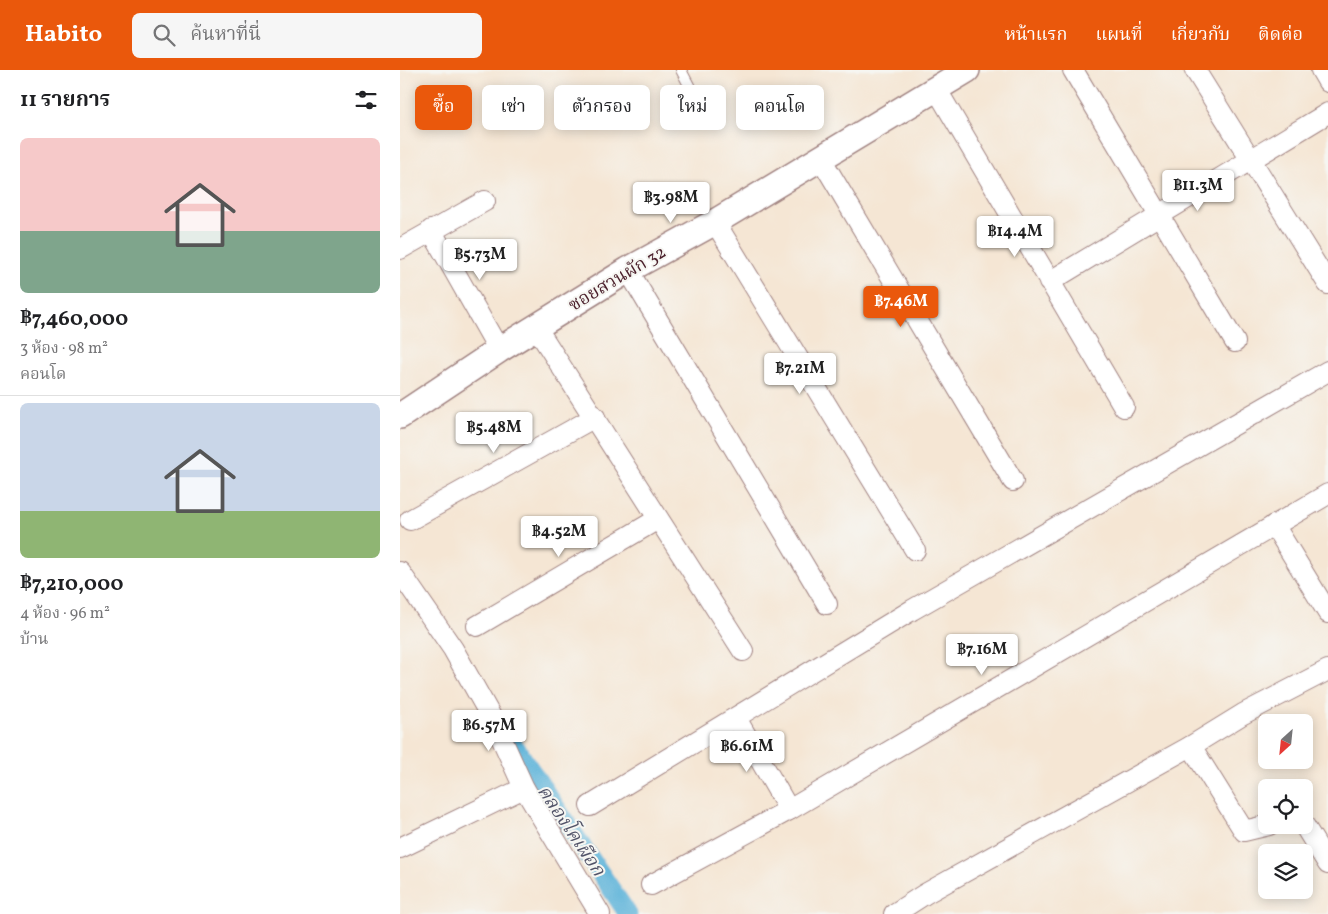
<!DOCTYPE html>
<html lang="th">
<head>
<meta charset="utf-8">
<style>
	:root { --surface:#fff; --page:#f6f6f6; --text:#202124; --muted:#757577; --line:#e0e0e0; --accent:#ea580c }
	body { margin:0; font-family:Vollkorn,"Noto Serif Thai",serif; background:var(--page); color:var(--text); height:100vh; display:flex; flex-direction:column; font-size:19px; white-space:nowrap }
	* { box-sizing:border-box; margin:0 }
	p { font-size:16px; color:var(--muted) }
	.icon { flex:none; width:28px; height:28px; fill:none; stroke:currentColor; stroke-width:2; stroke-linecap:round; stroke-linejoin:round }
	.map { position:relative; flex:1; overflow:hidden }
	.drawer { display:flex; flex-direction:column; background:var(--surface); width:400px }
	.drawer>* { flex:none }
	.hud { position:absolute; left:15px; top:15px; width:475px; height:45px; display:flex; gap:10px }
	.needle { width:32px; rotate:207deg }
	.tools { position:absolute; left:858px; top:644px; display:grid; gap:10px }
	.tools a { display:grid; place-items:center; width:55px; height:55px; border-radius:8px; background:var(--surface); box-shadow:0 2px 12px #0003; font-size:25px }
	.price { position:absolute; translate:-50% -42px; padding:0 11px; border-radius:5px; background:#fff; color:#222; font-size:16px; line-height:32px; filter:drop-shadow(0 1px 2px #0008) }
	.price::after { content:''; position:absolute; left:50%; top:30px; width:15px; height:11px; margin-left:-8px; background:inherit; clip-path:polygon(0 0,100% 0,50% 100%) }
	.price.selected { background:var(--accent); color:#fff }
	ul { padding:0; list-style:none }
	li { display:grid; align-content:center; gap:10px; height:265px; padding:0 20px }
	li+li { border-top:1px solid var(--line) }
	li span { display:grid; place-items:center; height:155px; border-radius:8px; color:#555 }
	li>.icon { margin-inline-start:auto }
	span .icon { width:90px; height:90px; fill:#fffc; stroke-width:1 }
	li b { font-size:21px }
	h2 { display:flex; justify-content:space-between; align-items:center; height:60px; padding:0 20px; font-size:21px }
	.pill { padding:0 18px; border-radius:8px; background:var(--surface); box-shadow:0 2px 12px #0003; font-size:18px; line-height:45px }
	.pill.selected { background:var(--accent); color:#fff }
	header { display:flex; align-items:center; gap:30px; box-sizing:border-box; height:70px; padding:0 25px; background:var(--accent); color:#fff }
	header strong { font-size:24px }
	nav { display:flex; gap:28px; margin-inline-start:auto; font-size:18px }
	.search { width:350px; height:45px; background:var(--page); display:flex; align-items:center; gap:12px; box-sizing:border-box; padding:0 18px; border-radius:8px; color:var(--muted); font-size:19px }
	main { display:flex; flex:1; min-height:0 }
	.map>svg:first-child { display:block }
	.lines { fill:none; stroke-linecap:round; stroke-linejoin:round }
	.canal { stroke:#5db3d9; stroke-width:19 }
	.service-casing { stroke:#a08280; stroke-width:12 }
	.minor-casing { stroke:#a08280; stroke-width:22 }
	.tertiary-casing { stroke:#a08280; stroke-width:28 }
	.service { stroke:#fff; stroke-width:10 }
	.minor { stroke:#fff; stroke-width:20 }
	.tertiary { stroke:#fff; stroke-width:25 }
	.labels { text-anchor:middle; stroke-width:4; stroke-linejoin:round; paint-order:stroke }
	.street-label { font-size:18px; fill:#4a1f2b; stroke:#f6f6f2 }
	.water-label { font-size:19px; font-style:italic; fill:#515368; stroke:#f6f6f2 }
</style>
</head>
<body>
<header>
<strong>Habito</strong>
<div class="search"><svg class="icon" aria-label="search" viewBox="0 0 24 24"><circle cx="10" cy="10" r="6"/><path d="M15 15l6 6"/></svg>ค้นหาที่นี่</div>
<nav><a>หน้าแรก</a><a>แผนที่</a><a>เกี่ยวกับ</a><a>ติดต่อ</a></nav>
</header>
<main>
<section class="drawer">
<h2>11 รายการ<svg class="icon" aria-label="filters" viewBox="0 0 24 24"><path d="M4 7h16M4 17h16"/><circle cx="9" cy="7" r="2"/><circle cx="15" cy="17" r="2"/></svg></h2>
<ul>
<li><span style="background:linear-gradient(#f6c9c9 60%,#7fa58c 0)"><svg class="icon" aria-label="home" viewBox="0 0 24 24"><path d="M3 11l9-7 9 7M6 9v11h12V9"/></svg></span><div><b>฿7,460,000</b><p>3 ห้อง · 98 m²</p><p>คอนโด</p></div></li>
<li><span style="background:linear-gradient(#c9d6e8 70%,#8fb573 0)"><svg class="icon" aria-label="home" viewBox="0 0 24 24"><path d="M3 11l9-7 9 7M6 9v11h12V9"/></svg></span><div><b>฿7,210,000</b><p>4 ห้อง · 96 m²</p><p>บ้าน</p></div></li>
</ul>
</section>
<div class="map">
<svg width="928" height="844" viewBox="0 0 928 844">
	<rect width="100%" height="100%" fill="#f6f6f2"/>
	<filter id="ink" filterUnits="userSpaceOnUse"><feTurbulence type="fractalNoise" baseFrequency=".02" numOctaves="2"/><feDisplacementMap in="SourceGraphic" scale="10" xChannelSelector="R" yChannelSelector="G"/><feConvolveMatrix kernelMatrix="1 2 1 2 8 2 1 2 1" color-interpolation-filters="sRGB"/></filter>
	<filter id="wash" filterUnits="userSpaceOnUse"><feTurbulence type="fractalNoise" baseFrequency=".0096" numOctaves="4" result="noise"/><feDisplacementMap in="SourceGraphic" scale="20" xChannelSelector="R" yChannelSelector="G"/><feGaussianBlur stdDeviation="1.12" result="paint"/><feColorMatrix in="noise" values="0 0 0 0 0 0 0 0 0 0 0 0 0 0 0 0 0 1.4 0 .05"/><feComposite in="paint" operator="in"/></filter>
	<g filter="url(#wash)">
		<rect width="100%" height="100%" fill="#f5e6d4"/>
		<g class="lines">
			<!-- canal -->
			<path class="canal" d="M107 665 228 844"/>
		</g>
	</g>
	<g filter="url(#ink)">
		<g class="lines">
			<!-- service casing -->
			<g class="service-casing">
				<path id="service" d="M281 0 304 44"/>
			</g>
			<!-- minor casing -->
			<g class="minor-casing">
				<g id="minor">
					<path d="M673 0 835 272"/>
					<path d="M795 0 928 214"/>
					<path d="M921 0 928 12"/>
					<path d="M537 20 724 337"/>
					<path d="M420 87 613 411"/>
					<path d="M315 152 515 480"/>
					<path d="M31 160 99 280"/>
					<path d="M0 179 85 131"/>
					<path d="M228 200 427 534"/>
					<path d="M649 212 928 43"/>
					<path d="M136 257 343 581"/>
					<path d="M10 450 195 347"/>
					<path d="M874 455 928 543"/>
					<path d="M0 502 53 579 94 652 124 718 200 844"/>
					<path d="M77 556 258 449"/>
					<path d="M336 648 389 740"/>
					<path d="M791 676 844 761 869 755"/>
					<path d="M190 736 512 540 928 301"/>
					<path d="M904 755 928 794"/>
					<path d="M0 778 124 718"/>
					<path d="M251 815 389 740 928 424"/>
					<path d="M494 844 525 824 791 676 843 644 928 600"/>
				</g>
			</g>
			<!-- tertiary casing -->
			<g class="tertiary-casing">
				<path id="tertiary" d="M0 346 99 280 228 200 315 152 567 0"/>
			</g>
			<!-- service -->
			<use href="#service" class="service"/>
			<!-- minor -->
			<use href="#minor" class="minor"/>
			<!-- tertiary -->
			<use href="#tertiary" class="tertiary"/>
		</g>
	</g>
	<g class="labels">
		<!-- street labels -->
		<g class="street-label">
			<text transform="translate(217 208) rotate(-31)" y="6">ซอยสวนผัก 32</text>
		</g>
		<!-- water labels -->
		<g class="water-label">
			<text transform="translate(172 760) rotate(56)" y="7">คลองโคเผือก</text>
		</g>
	</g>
</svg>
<div class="tools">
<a><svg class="needle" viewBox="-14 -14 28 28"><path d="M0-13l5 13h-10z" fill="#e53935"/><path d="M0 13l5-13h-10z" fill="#757577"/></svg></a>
<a><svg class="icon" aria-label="locate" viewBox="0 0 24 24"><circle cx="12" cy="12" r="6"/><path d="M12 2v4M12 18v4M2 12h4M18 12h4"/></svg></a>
<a><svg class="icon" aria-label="layers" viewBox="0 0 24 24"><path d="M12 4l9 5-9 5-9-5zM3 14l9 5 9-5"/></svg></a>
</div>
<b class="price" style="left:798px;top:142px">฿11.3M</b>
<b class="price" style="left:271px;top:154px">฿3.98M</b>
<b class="price" style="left:615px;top:188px">฿14.4M</b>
<b class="price" style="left:80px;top:211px">฿5.73M</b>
<b class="price selected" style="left:501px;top:258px">฿7.46M</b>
<b class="price" style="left:400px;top:325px">฿7.21M</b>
<b class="price" style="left:94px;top:384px">฿5.48M</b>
<b class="price" style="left:159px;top:488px">฿4.52M</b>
<b class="price" style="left:582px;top:606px">฿7.16M</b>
<b class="price" style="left:89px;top:682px">฿6.57M</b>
<b class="price" style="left:347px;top:703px">฿6.61M</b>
<div class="hud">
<a class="pill selected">ซื้อ</a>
<a class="pill">เช่า</a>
<a class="pill">ตัวกรอง</a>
<a class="pill">ใหม่</a>
<a class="pill">คอนโด</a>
</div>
</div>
</main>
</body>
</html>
